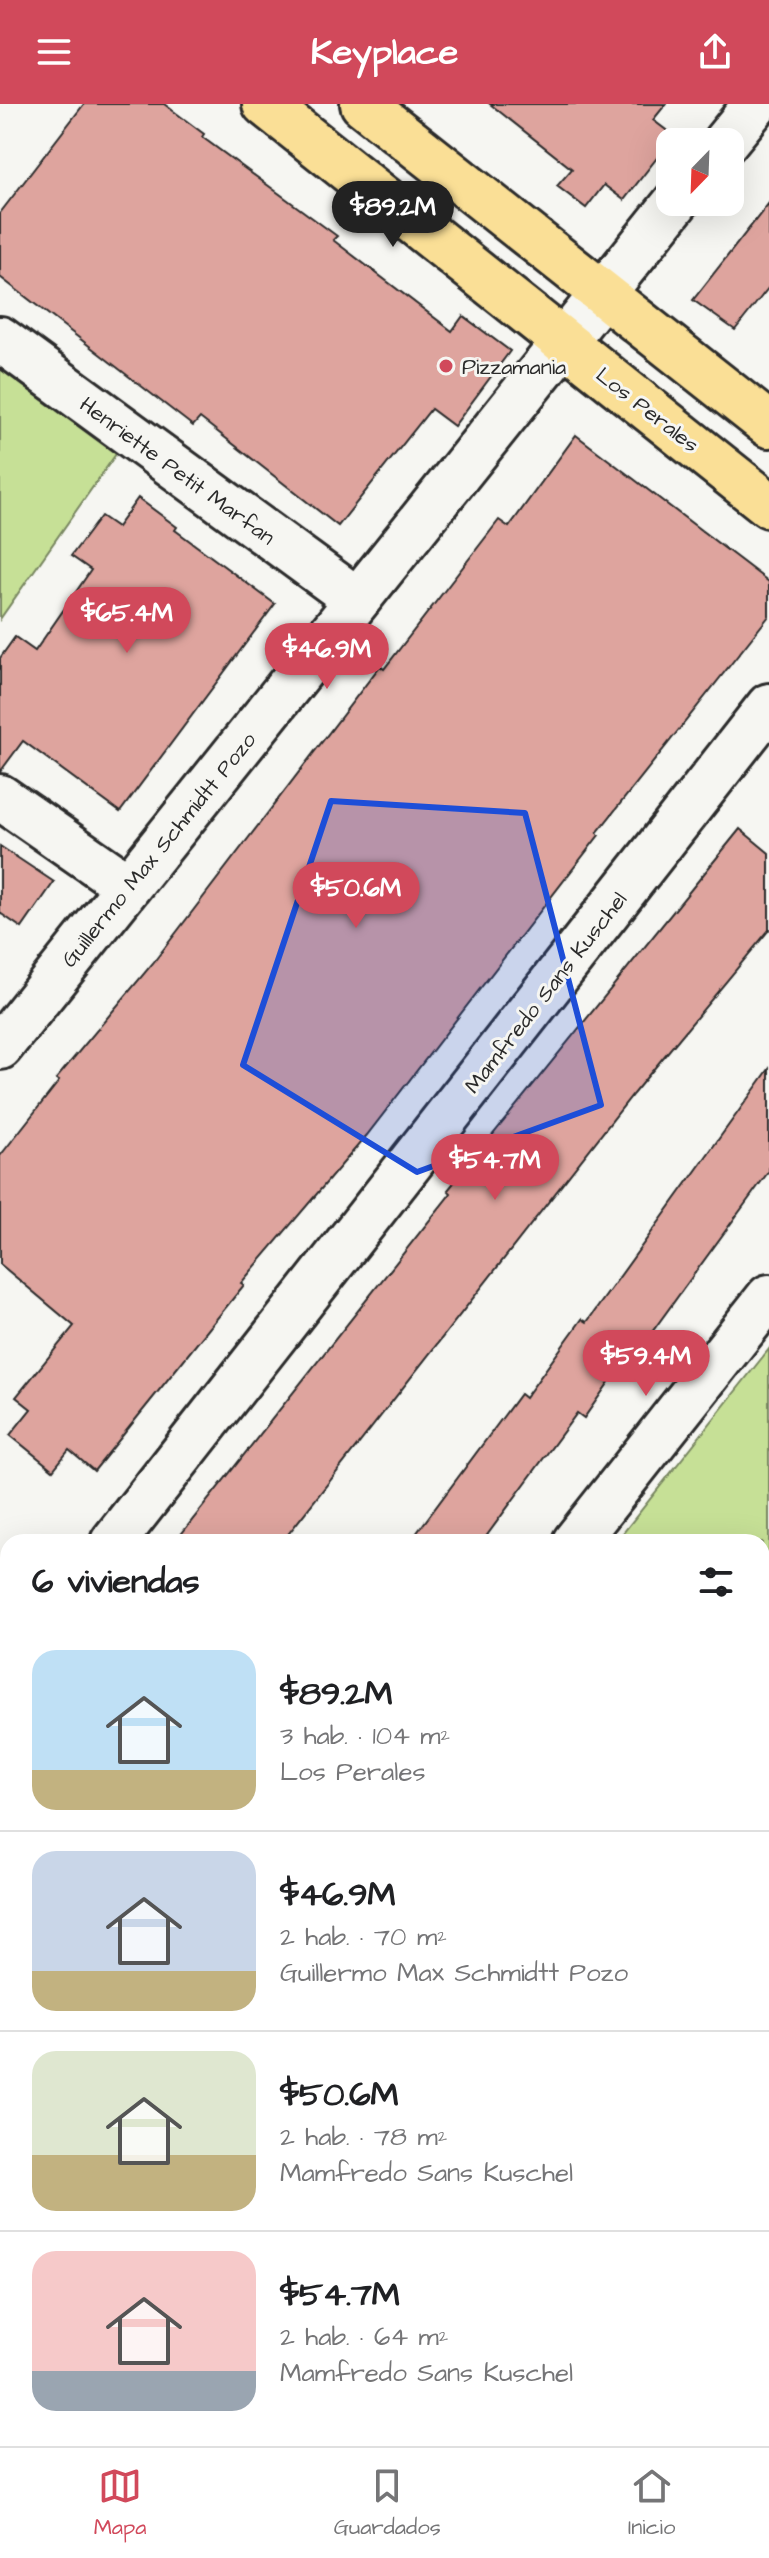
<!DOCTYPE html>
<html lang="es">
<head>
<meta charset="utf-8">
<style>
	:root { --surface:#fff; --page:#f2f2f2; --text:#202124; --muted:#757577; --line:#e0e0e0; --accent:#d1495b }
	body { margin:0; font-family:"Architects Daughter",sans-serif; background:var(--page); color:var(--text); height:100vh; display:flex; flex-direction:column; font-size:30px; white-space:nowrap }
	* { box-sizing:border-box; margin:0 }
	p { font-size:26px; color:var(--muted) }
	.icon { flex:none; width:44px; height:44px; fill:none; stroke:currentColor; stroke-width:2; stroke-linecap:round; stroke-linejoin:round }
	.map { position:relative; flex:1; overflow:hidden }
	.details { position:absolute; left:0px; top:1430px; width:770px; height:912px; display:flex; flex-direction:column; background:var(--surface); border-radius:24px 24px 0 0; box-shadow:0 8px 32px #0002 }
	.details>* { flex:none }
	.needle { width:52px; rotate:203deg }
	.buttons { position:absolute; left:656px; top:24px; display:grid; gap:16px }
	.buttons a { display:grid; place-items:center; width:88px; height:88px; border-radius:16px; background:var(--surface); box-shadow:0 8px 32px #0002; font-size:40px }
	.price { position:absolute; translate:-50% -68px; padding:0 18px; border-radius:28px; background:var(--accent); color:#fff; font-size:26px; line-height:52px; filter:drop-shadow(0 2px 4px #0008) }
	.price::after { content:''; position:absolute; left:50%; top:48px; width:24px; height:18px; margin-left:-12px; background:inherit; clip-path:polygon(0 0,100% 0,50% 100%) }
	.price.on { background:#222; color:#fff }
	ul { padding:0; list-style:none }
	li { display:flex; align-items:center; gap:24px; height:200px; padding:0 32px }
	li+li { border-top:2px solid var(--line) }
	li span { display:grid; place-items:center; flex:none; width:224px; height:160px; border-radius:24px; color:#555 }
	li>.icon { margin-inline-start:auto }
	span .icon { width:96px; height:96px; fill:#fffc; stroke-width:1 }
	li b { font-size:34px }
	h2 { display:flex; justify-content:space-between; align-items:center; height:96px; padding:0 32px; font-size:34px }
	header { display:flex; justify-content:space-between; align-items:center; height:104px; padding:0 32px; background:var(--accent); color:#fff; font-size:36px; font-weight:700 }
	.menu { display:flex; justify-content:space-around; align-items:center; height:112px; border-top:2px solid var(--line); background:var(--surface); font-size:22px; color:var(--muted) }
	.menu a { display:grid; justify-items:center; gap:4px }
	.menu .on { color:var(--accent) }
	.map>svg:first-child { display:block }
	.green { fill:#c6e096; stroke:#788660; stroke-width:2 }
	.building { fill:#dea49e; stroke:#2b2b2b; stroke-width:2 }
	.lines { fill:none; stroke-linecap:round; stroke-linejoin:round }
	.minor-casing { stroke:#2b2b2b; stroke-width:50 }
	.major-casing { stroke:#2b2b2b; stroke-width:50 }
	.minor { stroke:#f6f6f2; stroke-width:44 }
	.major { stroke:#fadf96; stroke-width:44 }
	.marked { fill:#1d4ed8; fill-opacity:0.2; stroke:#1d4ed8; stroke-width:6; stroke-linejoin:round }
	.poi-dot { fill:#d1495b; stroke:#f6f6f2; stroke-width:3 }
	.labels { text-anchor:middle; stroke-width:6; stroke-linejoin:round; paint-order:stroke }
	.poi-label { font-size:22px; fill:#2b2b2b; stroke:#f6f6f2; text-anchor:start }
	.street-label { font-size:22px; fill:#2b2b2b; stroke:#f6f6f2 }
</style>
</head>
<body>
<header><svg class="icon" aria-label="menu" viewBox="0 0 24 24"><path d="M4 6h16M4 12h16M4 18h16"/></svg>Keyplace<svg class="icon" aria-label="share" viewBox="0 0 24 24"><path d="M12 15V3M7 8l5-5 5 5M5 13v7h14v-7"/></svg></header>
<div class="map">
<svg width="769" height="2342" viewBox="0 0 769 2342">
	<rect width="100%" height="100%" fill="#f6f6f2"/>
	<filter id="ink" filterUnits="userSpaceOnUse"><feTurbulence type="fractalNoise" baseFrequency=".0125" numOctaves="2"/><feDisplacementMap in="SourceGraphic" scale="16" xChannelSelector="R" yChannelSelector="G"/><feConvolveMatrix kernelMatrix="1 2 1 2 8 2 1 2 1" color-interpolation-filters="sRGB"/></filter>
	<g filter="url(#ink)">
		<!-- green -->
		<g class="green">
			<path d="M0 265 116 350 0 515Z"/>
			<path d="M769 1245V1619L762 1627V1438H616Z"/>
			<path d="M769 1725V2218L762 2228V1733Z"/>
			<path d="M8 2204V2334H166L160 2342H0V2214Z"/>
			<path d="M318 2334H510L521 2342H312Z"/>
		</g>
		<!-- building -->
		<g class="building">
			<path d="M84 0H164L204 30 202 33 337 132 333 136 452 227 463 212 510 247 454 322 431 305 338 422 200 314 193 322 0 173V109Z"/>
			<path d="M490 0H666L653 16 674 32 624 96 604 81 586 104 557 82 572 65Z"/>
			<path d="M769 99V183L735 226 693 196Z"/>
			<path d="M576 331 769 478V512L597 729 599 731 367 1031 241 1179 244 1181 94 1367 69 1346 53 1366 10 1331 31 1305 16 1293 74 1222 0 1160V1052L59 977 56 975 153 859 380 562 384 565 499 416 509 423Z"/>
			<path d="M138 394 177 423 175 426 275 500 120 708 23 637 0 668V554L15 533 35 547 91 466 71 452 101 412 117 423Z"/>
			<path d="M740 725 769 749V826L633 990 282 1438H175L451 1089 448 1086Z"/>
			<path d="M0 742 54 778 22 824 0 809Z"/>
			<path d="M769 965V1067L644 1239 639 1235 584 1314 577 1309 482 1438H410L520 1290 525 1294 582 1215 587 1218Z"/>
		</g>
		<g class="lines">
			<!-- minor casing -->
			<g class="minor-casing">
				<g id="minor">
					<path d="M725 38 756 0"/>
					<path d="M0 235 357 496"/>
					<path d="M0 693 128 782"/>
					<path d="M0 943 676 98"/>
					<path d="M113 1438 769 602"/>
					<path d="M575 1438 769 1193"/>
					<path d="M0 1541 8 1546"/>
					<path d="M762 1659 769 1651"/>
					<path d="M0 1963 8 1969"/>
					<path d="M0 2167 8 2156"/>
					<path d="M567 2334 579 2342"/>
					<path d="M181 2342 187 2334"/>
					<path d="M277 2342 283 2334"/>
				</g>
			</g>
			<!-- major casing -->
			<g class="major-casing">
				<g id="major">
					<path d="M265 0 769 401"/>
					<path d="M363 0 769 321"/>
				</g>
			</g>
			<!-- minor -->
			<use href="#minor" class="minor"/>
			<!-- major -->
			<use href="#major" class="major"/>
		</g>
	</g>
	<!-- marked area -->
	<path class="marked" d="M331 697 525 709 601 1001 417 1068 243 961Z"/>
	<!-- markers -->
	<circle class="poi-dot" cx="446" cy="262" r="8"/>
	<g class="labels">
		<!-- poi labels -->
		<g class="poi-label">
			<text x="462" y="270">Pizzamania</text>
		</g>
		<!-- street labels -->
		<g class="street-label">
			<text transform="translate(648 305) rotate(38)" y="8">Los Perales</text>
			<text transform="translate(178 366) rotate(36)" y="8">Henriette Petit Marfan</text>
			<text transform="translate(158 745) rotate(-51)" y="8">Guillermo Max Schmidtt Pozo</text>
			<text transform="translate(545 888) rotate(-52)" y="8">Mamfredo Sans Kuschel</text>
		</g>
	</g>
</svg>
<div class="buttons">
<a><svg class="needle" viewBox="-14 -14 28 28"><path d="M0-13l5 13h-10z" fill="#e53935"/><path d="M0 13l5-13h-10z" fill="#757577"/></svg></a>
</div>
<b class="price on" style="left:393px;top:145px">$89.2M</b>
<b class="price" style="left:127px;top:551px">$65.4M</b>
<b class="price" style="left:327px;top:587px">$46.9M</b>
<b class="price" style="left:356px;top:826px">$50.6M</b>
<b class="price" style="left:495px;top:1098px">$54.7M</b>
<b class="price" style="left:646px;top:1294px">$59.4M</b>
<section class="details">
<h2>6 viviendas<svg class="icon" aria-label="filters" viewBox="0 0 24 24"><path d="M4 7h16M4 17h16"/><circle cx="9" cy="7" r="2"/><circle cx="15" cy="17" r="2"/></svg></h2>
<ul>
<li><span style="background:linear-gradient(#bfe0f5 75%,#c2b280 0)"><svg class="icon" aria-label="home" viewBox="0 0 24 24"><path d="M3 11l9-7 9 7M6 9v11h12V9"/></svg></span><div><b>$89.2M</b><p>3 hab. · 104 m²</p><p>Los Perales</p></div></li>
<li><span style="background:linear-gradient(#c9d6e8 75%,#c2b280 0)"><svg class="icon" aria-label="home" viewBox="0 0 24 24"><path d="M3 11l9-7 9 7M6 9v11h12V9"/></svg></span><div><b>$46.9M</b><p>2 hab. · 70 m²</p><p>Guillermo Max Schmidtt Pozo</p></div></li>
<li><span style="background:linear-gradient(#dfe7d0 65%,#c2b280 0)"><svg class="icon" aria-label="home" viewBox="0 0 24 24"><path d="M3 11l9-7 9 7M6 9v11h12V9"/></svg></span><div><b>$50.6M</b><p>2 hab. · 78 m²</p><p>Mamfredo Sans Kuschel</p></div></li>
<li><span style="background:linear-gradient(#f6c9c9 75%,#9aa5b1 0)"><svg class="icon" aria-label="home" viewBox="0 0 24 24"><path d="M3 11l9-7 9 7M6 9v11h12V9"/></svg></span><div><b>$54.7M</b><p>2 hab. · 64 m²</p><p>Mamfredo Sans Kuschel</p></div></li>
</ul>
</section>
</div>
<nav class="menu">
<a class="on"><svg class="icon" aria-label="map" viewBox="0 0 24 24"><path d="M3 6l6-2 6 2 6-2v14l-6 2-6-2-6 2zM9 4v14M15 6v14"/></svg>Mapa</a>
<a><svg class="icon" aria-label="saved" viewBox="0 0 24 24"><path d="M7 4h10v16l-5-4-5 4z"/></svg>Guardados</a>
<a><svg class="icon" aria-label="home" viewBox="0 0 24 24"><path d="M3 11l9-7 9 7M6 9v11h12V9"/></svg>Inicio</a>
</nav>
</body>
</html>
